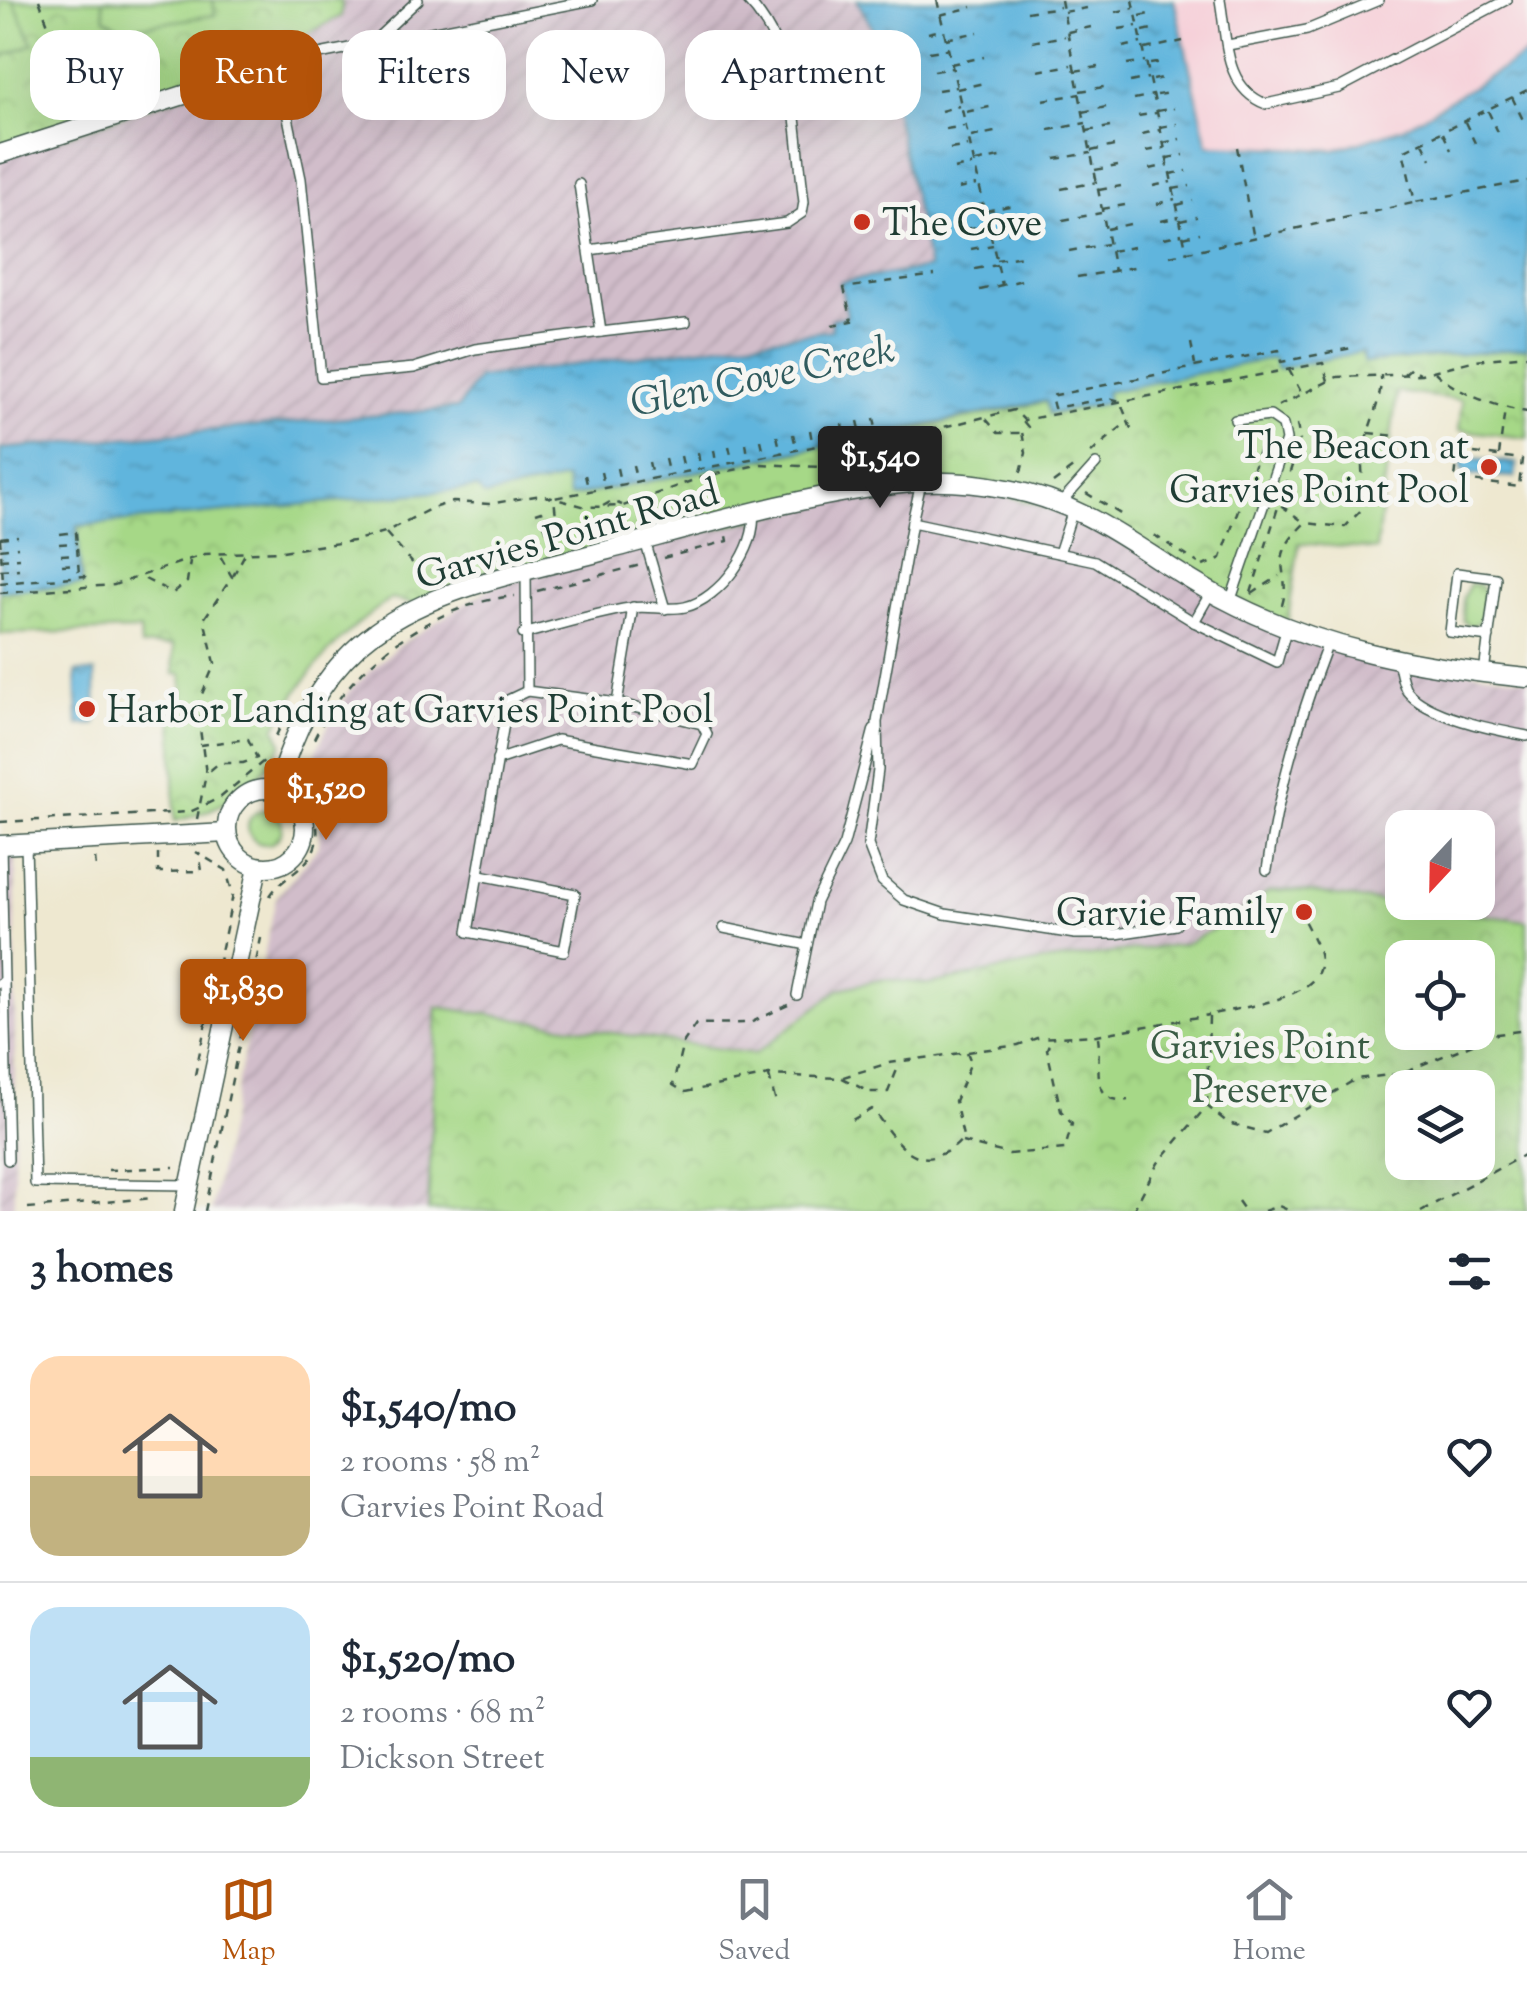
<!DOCTYPE html>
<html lang="en">
<head>
<meta charset="utf-8">
<style>
	:root { --surface:#fff; --page:#f6f6f7; --text:#1f2937; --muted:#747a83; --line:#e0e1e3; --accent:#b45309 }
	body { margin:0; font-family:"Sorts Mill Goudy",serif; background:var(--page); color:var(--text); height:100vh; display:flex; flex-direction:column; font-size:38px; white-space:nowrap }
	* { box-sizing:border-box; margin:0 }
	p { font-size:32px; color:var(--muted) }
	.icon { flex:none; width:55px; height:55px; fill:none; stroke:currentColor; stroke-width:2; stroke-linecap:round; stroke-linejoin:round }
	.map { position:relative; height:1211px; overflow:hidden }
	.sheet { display:flex; flex-direction:column; background:var(--surface); flex:1 }
	.sheet>* { flex:none }
	.hud { position:absolute; left:30px; top:30px; width:1000px; height:90px; display:flex; gap:20px }
	.needle { width:65px; rotate:202deg }
	.buttons { position:absolute; left:1385px; top:810px; display:grid; gap:20px }
	.buttons a { display:grid; place-items:center; width:110px; height:110px; border-radius:20px; background:var(--surface); box-shadow:0 10px 40px #0002; font-size:50px }
	.price { position:absolute; translate:-50% -85px; padding:0 22px; border-radius:10px; background:var(--accent); color:#fff; font-size:32px; line-height:65px; filter:drop-shadow(0 2px 5px #0008) }
	.price::after { content:''; position:absolute; left:50%; top:60px; width:30px; height:22px; margin-left:-15px; background:inherit; clip-path:polygon(0 0,100% 0,50% 100%) }
	.price.active { background:#222; color:#fff }
	ul { padding:0; list-style:none }
	li { display:flex; align-items:center; gap:30px; height:250px; padding:0 30px }
	li+li { border-top:2px solid var(--line) }
	li span { display:grid; place-items:center; flex:none; width:280px; height:200px; border-radius:30px; color:#555 }
	li>.icon { margin-inline-start:auto }
	span .icon { width:120px; height:120px; fill:#fffc; stroke-width:1 }
	li b { font-size:42px }
	h2 { display:flex; justify-content:space-between; align-items:center; height:120px; padding:0 30px; font-size:42px }
	.tag { padding:0 35px; border-radius:30px; background:var(--surface); box-shadow:0 10px 40px #0002; font-size:35px; line-height:90px }
	.tag.active { background:var(--accent); color:#fff }
	.menu { display:flex; justify-content:space-around; align-items:center; height:140px; border-top:2px solid var(--line); background:var(--surface); font-size:28px; color:var(--muted) }
	.menu a { display:grid; justify-items:center; gap:5px }
	.menu .active { color:var(--accent) }
	.map>svg:first-child { display:block }
	.built { fill:#f6cfd8 }
	.industrial { fill:url(#industrial-furrows); fill-rule:evenodd }
	.grass { fill:url(#grass-tufts); stroke:#628a5e; stroke-width:2.5 }
	.park { fill:url(#park-crowns); stroke:#628a5e; stroke-width:2.5; fill-rule:evenodd }
	.pitch { fill:#a6d887; stroke:#628a5e; stroke-width:2.5 }
	.water { fill:url(#water-ripples); stroke:#407988; stroke-width:2.5 }
	.lines { fill:none; stroke-linecap:round; stroke-linejoin:round }
	.service-casing { stroke:#3e574b; stroke-width:12 }
	.minor-casing { stroke:#3e574b; stroke-width:21 }
	.path { stroke:#3e574b; stroke-width:2.5; stroke-dasharray:8 8; stroke-linecap:butt }
	.service { stroke:#fff; stroke-width:9 }
	.minor { stroke:#fff; stroke-width:18 }
	.poi-dot { fill:#c8321e; stroke:#f6f6f2; stroke-width:4 }
	.labels { text-anchor:middle; stroke-width:10; stroke-linejoin:round; paint-order:stroke }
	.poi-label { font-size:38px; fill:#1f3d34; stroke:#f6f6f2; text-anchor:start }
	.street-label { font-size:38px; fill:#1f3d34; stroke:#f6f6f2 }
	.park-label { font-size:38px; fill:#3a5c45; stroke:#f6f6f2 }
	.water-label { font-size:40px; font-style:italic; fill:#305b5e; stroke:#f6f6f2 }
</style>
</head>
<body>
<div class="map">
<svg width="1527" height="1211" viewBox="0 0 1527 1211">
	<defs>
		<pattern id="industrial-furrows" width="10" height="10" patternUnits="userSpaceOnUse" patternTransform="scale(2.5)"><rect width="10" height="10" fill="#d1bdca"/><path d="M-1 1l2-2M0 10L10 0M9 11l2-2" fill="none" stroke="#b3a3ae"/></pattern>
		<pattern id="grass-tufts" width="24" height="20" patternUnits="userSpaceOnUse" patternTransform="scale(2.5)"><rect width="24" height="20" fill="#a6d887"/><path d="M3 7l-1-3M5 7V3M7 7l1-3M15 17l-1-3M17 17v-4M19 17l1-3" fill="none" stroke="#8eba75"/></pattern>
		<pattern id="park-crowns" width="20" height="18" patternUnits="userSpaceOnUse" patternTransform="scale(2.5)"><rect width="20" height="18" fill="#a6d887"/><path d="M2 6a3 3 0 1 1 6 0M12 15a3 3 0 1 1 6 0" fill="none" stroke="#8eba75"/></pattern>
		<pattern id="water-ripples" width="26" height="14" patternUnits="userSpaceOnUse" patternTransform="scale(2.5)"><rect width="26" height="14" fill="#61b5dd"/><path d="M2 4q2-2 4 0t4 0M15 11q2-2 4 0t4 0" fill="none" stroke="#4f94b4"/></pattern>
	</defs>
	<rect width="100%" height="100%" fill="#f6f6f2"/>
	<filter id="ink" filterUnits="userSpaceOnUse"><feTurbulence type="fractalNoise" baseFrequency=".01" numOctaves="2"/><feDisplacementMap in="SourceGraphic" scale="20" xChannelSelector="R" yChannelSelector="G"/><feConvolveMatrix kernelMatrix="1 2 1 2 8 2 1 2 1" color-interpolation-filters="sRGB"/></filter>
	<filter id="wash" filterUnits="userSpaceOnUse"><feTurbulence type="fractalNoise" baseFrequency=".0048" numOctaves="4" result="noise"/><feDisplacementMap in="SourceGraphic" scale="40" xChannelSelector="R" yChannelSelector="G"/><feGaussianBlur stdDeviation="2.25" result="paint"/><feColorMatrix in="noise" values="0 0 0 0 0 0 0 0 0 0 0 0 0 0 0 0 0 1.4 0 .05"/><feComposite in="paint" operator="in"/></filter>
	<g filter="url(#wash)">
		<rect width="100%" height="100%" fill="#eee8d0"/>
		<!-- built -->
		<path class="built" d="M1174 0H1527V54L1403 128 1335 150 1207 145Z"/>
		<!-- industrial -->
		<g class="industrial">
			<path d="M342 0H857L879 40 930 268 847 316 833 330 478 378 458 408 0 449V158L297 39 340 16Z"/>
			<path d="M918 484 1022 493 1358 655 1527 679V921L1292 890 1268 892 1229 921 1185 944 1040 962 928 984 883 979 798 1018 755 1054 437 1007 428 1211H211L276 898 319 846 321 823 307 771 333 715 349 691 395 648 517 571ZM1402 828H1478V902H1402Z"/>
			<path d="M16 844 14 1211H0V845Z"/>
		</g>
		<!-- grass -->
		<g class="grass">
			<path d="M1470 584 1480 585 1485 594 1481 621 1471 626 1463 621V597Z"/>
			<circle cx="265" cy="827" r="17"/>
		</g>
		<!-- park -->
		<g class="park">
			<path d="M0 0H342L341 16 297 39 298 56 0 158Z"/>
			<path d="M1360 341 1365 363 1527 348V438L1459 430 1462 400 1397 392 1376 550 1299 543 1287 627 1102 525 974 485 876 489 413 604 391 599C340 633 304 674 275 728L282 743C260 786 221 811 175 821L172 702 183 701 182 674H174L173 645 141 646 140 630 0 634V591L82 584 76 526 477 488 485 496 566 479 570 497 1014 409 1282 346Z"/>
			<path d="M1292 890 1527 921V1211H428L437 1007 755 1054 840 989 883 979 928 984 1040 962 1185 944 1229 921 1268 892ZM1402 958H1478V1032H1402ZM1402 1088H1478V1162H1402Z"/>
		</g>
		<!-- pitch -->
		<g class="pitch">
			<path d="M0 0H13L33 44 0 57Z"/>
			<path d="M102 0H213L215 15 123 29 105 18Z"/>
		</g>
		<!-- water -->
		<g class="water">
			<path d="M857 0H1174L1208 145 1335 150 1403 128 1527 54V348L1364 363 1362 352 1277 369 1273 358 1106 392 1108 403 1049 414 1046 401 569 497 566 479 484 496 477 488 77 526 82 585 0 591V449L458 408 478 378 832 330 831 319 847 316 840 282 929 268 879 40Z"/>
			<path d="M1463 457 1517 463 1515 477 1473 475 1461 470Z"/>
			<path d="M76 672H95L96 724 78 725Z"/>
		</g>
	</g>
	<g filter="url(#ink)">
		<g class="lines">
			<!-- service casing -->
			<g class="service-casing">
				<g id="service">
					<path d="M1220 0C1227 39 1224 88 1266 104L1339 88 1506 0"/>
					<path d="M373 42 418 0"/>
					<path d="M1228 45 1307 30 1379 0"/>
					<path d="M299 58 592 0"/>
					<path d="M277 65 301 179 321 377 414 368 475 349 601 332 579 184"/>
					<path d="M589 250 787 223 802 213 804 202C795 133 798 52 747 0"/>
					<path d="M601 332 686 322"/>
					<path d="M1062 502 1096 464"/>
					<path d="M912 522 921 483"/>
					<path d="M645 541 665 609"/>
					<path d="M1060 550 1073 510"/>
					<path d="M526 572 527 691 617 703 633 607"/>
					<path d="M1230 602 1286 440 1283 425 1270 416 1235 420"/>
					<path d="M1194 622 1211 592"/>
					<path d="M523 634C559 625 595 613 630 608 648 605 667 611 685 607 720 599 758 547 753 513"/>
					<path d="M1398 660C1400 669 1402 684 1407 691 1427 717 1496 730 1527 736"/>
					<path d="M1484 673C1488 642 1492 610 1496 578L1457 573 1450 632 1489 637"/>
					<path d="M497 760 557 740 693 764 707 734 702 724 617 703"/>
					<path d="M26 844 35 1183 190 1185"/>
					<path d="M1267 870C1278 790 1299 718 1328 643"/>
					<path d="M480 875 575 894 564 951 468 932 508 700 527 691"/>
					<path d="M1176 925 1116 934H1075L945 914 904 900 882 881 868 845 878 770 877 722 912 522 1095 561 1194 622 1277 662 1287 627"/>
					<path d="M724 928 807 945"/>
					<path d="M0 983H4L1 845"/>
					<path d="M4 983 8 1160"/>
					<path d="M797 995 816 902 844 844 874 729"/>
				</g>
			</g>
			<!-- minor casing -->
			<g class="minor-casing">
				<g id="minor">
					<path d="M0 154 299 58"/>
					<circle cx="266" cy="828" r="39"/>
					<path d="M276 791C293 731 322 671 374 633 440 585 530 571 608 550 707 524 809 493 911 483 943 480 976 483 1008 489 1097 506 1146 558 1222 598 1318 649 1420 667 1527 678"/>
					<path d="M0 845 227 833"/>
					<path d="M184 1211 258 867"/>
				</g>
			</g>
			<!-- path -->
			<g class="path">
				<path d="M39 0 79 108"/>
				<path d="M937 0 1002 285 1022 280"/>
				<path d="M1061 0 1114 271 1138 266"/>
				<path d="M1133 0 1187 253"/>
				<path d="M1027 12 1060 7"/>
				<path d="M1064 12 1087 8"/>
				<path d="M1116 12 1134 8"/>
				<path d="M940 15 972 7"/>
				<path d="M1140 16 1153 13"/>
				<path d="M1119 29 1137 26"/>
				<path d="M1143 31 1156 28"/>
				<path d="M1068 32 1091 27"/>
				<path d="M928 33 942 30"/>
				<path d="M946 39 978 32"/>
				<path d="M1032 42 1065 36"/>
				<path d="M1123 47 1141 43"/>
				<path d="M1145 49 1183 41"/>
				<path d="M929 52 947 49"/>
				<path d="M951 64 984 57"/>
				<path d="M1127 64 1145 61"/>
				<path d="M1150 64 1163 62"/>
				<path d="M934 71 952 68"/>
				<path d="M1038 71 1071 65"/>
				<path d="M1075 71 1098 67"/>
				<path d="M1153 80 1167 77"/>
				<path d="M1130 82 1148 78"/>
				<path d="M957 89 988 82"/>
				<path d="M938 90 956 87"/>
				<path d="M1527 90 1403 151 1415 202 1527 181"/>
				<path d="M1080 91 1104 87"/>
				<path d="M1157 95 1170 93"/>
				<path d="M1512 97 1524 122"/>
				<path d="M1134 99 1153 95"/>
				<path d="M1043 100 1080 94"/>
				<path d="M941 111 959 106"/>
				<path d="M1157 111 1174 108"/>
				<path d="M1488 111 1498 132"/>
				<path d="M966 112 994 106"/>
				<path d="M1083 112 1106 107"/>
				<path d="M1138 116 1156 113"/>
				<path d="M1465 122 1475 143"/>
				<path d="M1160 127 1177 124"/>
				<path d="M946 129 964 126"/>
				<path d="M1049 130 1086 123"/>
				<path d="M1087 131 1110 127"/>
				<path d="M1443 133 1451 150"/>
				<path d="M1142 134 1160 130"/>
				<path d="M971 137 999 131"/>
				<path d="M1163 143 1180 139"/>
				<path d="M1423 143 1431 159"/>
				<path d="M1237 147 1253 234"/>
				<path d="M950 149 968 146"/>
				<path d="M1091 151 1114 146"/>
				<path d="M1146 151 1164 148"/>
				<path d="M1167 158 1184 155"/>
				<path d="M1055 159 1091 153"/>
				<path d="M976 162 1004 156"/>
				<path d="M954 169 972 165"/>
				<path d="M1150 169 1168 165"/>
				<path d="M1095 170 1118 166"/>
				<path d="M1170 174 1187 171"/>
				<path d="M1153 186 1171 182"/>
				<path d="M958 189 976 185"/>
				<path d="M1061 189 1097 182"/>
				<path d="M1173 189 1190 186"/>
				<path d="M1099 190 1121 186"/>
				<path d="M1157 204 1175 199"/>
				<path d="M1177 205 1193 201"/>
				<path d="M962 209 984 204"/>
				<path d="M1102 209 1125 205"/>
				<path d="M986 211 1014 205"/>
				<path d="M1063 220 1101 213"/>
				<path d="M1161 221 1179 217"/>
				<path d="M1180 221 1197 217"/>
				<path d="M967 229 985 225"/>
				<path d="M1107 229 1130 224"/>
				<path d="M992 236 1020 230"/>
				<path d="M1183 237 1200 233"/>
				<path d="M1164 238 1182 234"/>
				<path d="M971 249 993 245"/>
				<path d="M1069 251 1107 244"/>
				<path d="M1111 251 1134 247"/>
				<path d="M1170 256 1413 203"/>
				<path d="M996 260 1024 256"/>
				<path d="M975 269 997 265"/>
				<path d="M1077 277 1114 271"/>
				<path d="M980 290 1002 285"/>
				<path d="M832 325 852 321 844 288 935 275"/>
				<path d="M1191 343 1195 365"/>
				<path d="M1289 370 1301 392"/>
				<path d="M1435 372C1457 394 1497 407 1527 412"/>
				<path d="M1404 374 1411 368 1420 373"/>
				<path d="M1278 406 1337 377 1421 374 1476 360 1527 355"/>
				<path d="M986 419 998 433H1020"/>
				<path d="M858 421 861 434"/>
				<path d="M842 424 845 440"/>
				<path d="M1297 424 1300 441"/>
				<path d="M826 426 829 444"/>
				<path d="M1131 429 1120 401 1109 398 1054 408 1051 396 1279 350 1281 362 1357 347"/>
				<path d="M810 430 813 447"/>
				<path d="M1368 433 1397 436"/>
				<path d="M793 434 796 447"/>
				<path d="M777 436 781 453"/>
				<path d="M761 440 764 453"/>
				<path d="M746 443 748 456"/>
				<path d="M729 446 732 459"/>
				<path d="M714 450 716 463"/>
				<path d="M890 451 895 444 907 445"/>
				<path d="M1458 451 1522 459 1519 487 1455 479Z"/>
				<path d="M698 453 700 466"/>
				<path d="M1091 453 1128 421"/>
				<path d="M1499 455 1505 409"/>
				<path d="M681 456 684 469"/>
				<path d="M665 459 668 472"/>
				<path d="M649 462 652 475"/>
				<path d="M633 465 636 479"/>
				<path d="M617 468 620 482"/>
				<path d="M601 472 604 485"/>
				<path d="M1021 472 1026 453 1022 432 1028 427 1023 421"/>
				<path d="M585 475 588 488"/>
				<path d="M1053 483 1078 464"/>
				<path d="M1086 493 1122 515"/>
				<path d="M1368 500 1389 503"/>
				<path d="M1280 503 1296 453"/>
				<path d="M603 506 612 501 622 505"/>
				<path d="M536 513 542 511 545 522"/>
				<path d="M544 524 553 546"/>
				<path d="M386 533 430 583"/>
				<path d="M60 534 76 532 79 575"/>
				<path d="M1154 535 1198 563"/>
				<path d="M0 538 3 581"/>
				<path d="M0 538 18 536"/>
				<path d="M59 544 77 543"/>
				<path d="M559 544 554 498 877 434 874 418"/>
				<path d="M0 549 18 547"/>
				<path d="M61 555 75 554"/>
				<path d="M663 558 728 541 727 536"/>
				<path d="M0 559 19 558"/>
				<path d="M62 565 78 564"/>
				<path d="M1203 566 1221 558 1262 442"/>
				<path d="M0 570 19 569"/>
				<path d="M233 576 246 552"/>
				<path d="M145 579 173 593 187 582 190 561"/>
				<path d="M0 583 85 576 86 584"/>
				<path d="M537 591 641 565"/>
				<path d="M0 593 114 585 205 554 282 551 353 541 385 532 432 508 453 502 489 504 541 495 586 507 623 506 702 477 761 464 820 467 866 461 914 443 935 429 1014 410 1024 420 1323 363 1328 381"/>
				<path d="M1251 593 1279 504 1305 523"/>
				<path d="M1252 594 1279 576"/>
				<path d="M1282 605C1293 569 1264 562 1305 523L1345 527 1365 506C1369 491 1362 481 1362 467 1362 433 1382 408 1381 375"/>
				<path d="M276 736 283 721"/>
				<path d="M314 739C351 664 431 604 515 596"/>
				<path d="M200 745 248 739 257 758 243 763H219L207 773"/>
				<path d="M197 819 206 774 197 706 215 663 204 619 232 577 219 554"/>
				<path d="M0 822 190 812 221 797 265 760"/>
				<path d="M158 853V872L202 871 199 852"/>
				<path d="M95 858 96 868"/>
				<path d="M270 896C279 881 293 876 305 863 331 835 309 802 302 771"/>
				<path d="M788 1005 750 1023 696 1024 683 1043 673 1085 685 1092 769 1075 840 1078 889 1063 1018 1045 1037 1038 1097 1035 1209 1015"/>
				<path d="M1098 1037C1102 1061 1087 1104 1128 1100"/>
				<path d="M195 1075 233 895 226 870 196 852"/>
				<path d="M769 1076 776 1103"/>
				<path d="M842 1078 869 1092H888L899 1065"/>
				<path d="M1207 1105 1209 1015C1236 1008 1315 1000 1320 966 1322 950 1307 928 1301 914"/>
				<path d="M852 1120 872 1109C889 1130 908 1168 939 1155 950 1150 959 1146 963 1136L955 1101 971 1062 967 1052"/>
				<path d="M962 1142 1009 1154 1065 1149 1072 1124 1061 1111 1047 1049 1050 1041"/>
				<path d="M108 1170 174 1167"/>
				<path d="M1238 1201 1245 1211"/>
				<path d="M28 1208 155 1198"/>
				<path d="M205 1211 261 938"/>
				<path d="M1133 1211 1158 1163 1207 1106 1228 1123 1266 1133 1356 1079 1399 1074 1497 1034 1527 1030"/>
				<path d="M1264 1211 1279 1206 1290 1211"/>
				<path d="M1421 1211 1527 1153"/>
			</g>
			<!-- service -->
			<use href="#service" class="service"/>
			<!-- minor -->
			<use href="#minor" class="minor"/>
		</g>
	</g>
	<!-- markers -->
	<g class="poi-dot">
		<circle cx="862" cy="222" r="10"/>
		<circle cx="1489" cy="467" r="10"/>
		<circle cx="87" cy="709" r="10"/>
		<circle cx="1304" cy="912" r="10"/>
	</g>
	<g class="labels">
		<!-- poi labels -->
		<g class="poi-label">
			<text x="882" y="235">The Cove</text>
			<text x="1469" y="458" text-anchor="end">The Beacon at<tspan x="1469" dy="44">Garvies Point Pool</tspan></text>
			<text x="107" y="722">Harbor Landing at Garvies Point Pool</text>
			<text x="1284" y="925" text-anchor="end">Garvie Family</text>
		</g>
		<!-- street labels -->
		<g class="street-label">
			<text transform="translate(567 533) rotate(-16)" y="13">Garvies Point Road</text>
		</g>
		<!-- park labels -->
		<g class="park-label">
			<text x="1260" y="1058">Garvies Point<tspan x="1260" dy="44">Preserve</tspan></text>
		</g>
		<!-- water labels -->
		<g class="water-label">
			<text transform="translate(762 375) rotate(-12)" y="14">Glen Cove Creek</text>
		</g>
	</g>
</svg>
<div class="buttons">
<a><svg class="needle" viewBox="-14 -14 28 28"><path d="M0-13l5 13h-10z" fill="#e53935"/><path d="M0 13l5-13h-10z" fill="#747a83"/></svg></a>
<a><svg class="icon" aria-label="locate" viewBox="0 0 24 24"><circle cx="12" cy="12" r="6"/><path d="M12 2v4M12 18v4M2 12h4M18 12h4"/></svg></a>
<a><svg class="icon" aria-label="layers" viewBox="0 0 24 24"><path d="M12 4l9 5-9 5-9-5zM3 14l9 5 9-5"/></svg></a>
</div>
<b class="price active" style="left:880px;top:511px">$1,540</b>
<b class="price" style="left:326px;top:843px">$1,520</b>
<b class="price" style="left:243px;top:1044px">$1,830</b>
<div class="hud">
<a class="tag">Buy</a>
<a class="tag active">Rent</a>
<a class="tag">Filters</a>
<a class="tag">New</a>
<a class="tag">Apartment</a>
</div>
</div>
<section class="sheet">
<h2>3 homes<svg class="icon" aria-label="filters" viewBox="0 0 24 24"><path d="M4 7h16M4 17h16"/><circle cx="9" cy="7" r="2"/><circle cx="15" cy="17" r="2"/></svg></h2>
<ul>
<li><span style="background:linear-gradient(#ffd9b3 60%,#c2b280 0)"><svg class="icon" aria-label="home" viewBox="0 0 24 24"><path d="M3 11l9-7 9 7M6 9v11h12V9"/></svg></span><div><b>$1,540/mo</b><p>2 rooms · 58 m²</p><p>Garvies Point Road</p></div><svg class="icon" aria-label="heart" viewBox="0 0 24 24"><path d="M12 20l-8-8c-3-5 5-10 8-4 3-6 11-1 8 4z"/></svg></li>
<li><span style="background:linear-gradient(#bfe0f5 75%,#8fb573 0)"><svg class="icon" aria-label="home" viewBox="0 0 24 24"><path d="M3 11l9-7 9 7M6 9v11h12V9"/></svg></span><div><b>$1,520/mo</b><p>2 rooms · 68 m²</p><p>Dickson Street</p></div><svg class="icon" aria-label="heart" viewBox="0 0 24 24"><path d="M12 20l-8-8c-3-5 5-10 8-4 3-6 11-1 8 4z"/></svg></li>
</ul>
</section>
<nav class="menu">
<a class="active"><svg class="icon" aria-label="map" viewBox="0 0 24 24"><path d="M3 6l6-2 6 2 6-2v14l-6 2-6-2-6 2zM9 4v14M15 6v14"/></svg>Map</a>
<a><svg class="icon" aria-label="saved" viewBox="0 0 24 24"><path d="M7 4h10v16l-5-4-5 4z"/></svg>Saved</a>
<a><svg class="icon" aria-label="home" viewBox="0 0 24 24"><path d="M3 11l9-7 9 7M6 9v11h12V9"/></svg>Home</a>
</nav>
</body>
</html>
